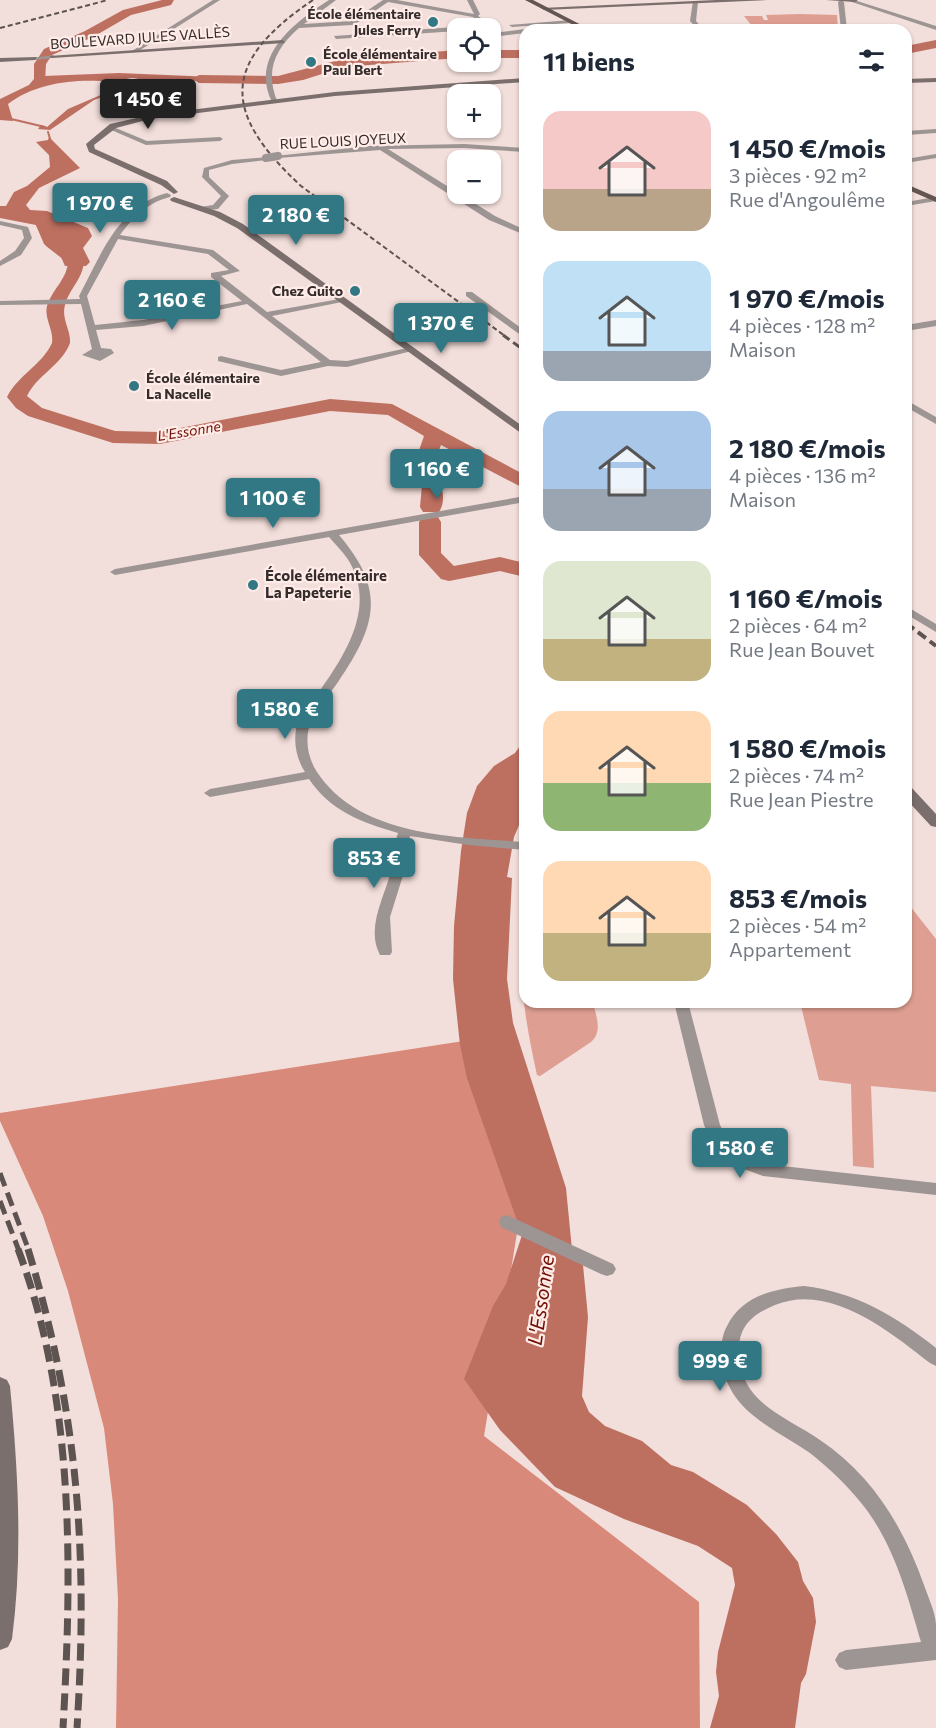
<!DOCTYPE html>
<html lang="fr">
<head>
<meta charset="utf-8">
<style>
	:root { --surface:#fff; --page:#f2f2f3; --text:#1f2937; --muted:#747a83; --accent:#317784 }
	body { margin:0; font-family:Commissioner,sans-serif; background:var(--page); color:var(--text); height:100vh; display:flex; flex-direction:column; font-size:22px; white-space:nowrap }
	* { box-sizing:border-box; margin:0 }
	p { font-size:20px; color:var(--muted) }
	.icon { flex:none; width:33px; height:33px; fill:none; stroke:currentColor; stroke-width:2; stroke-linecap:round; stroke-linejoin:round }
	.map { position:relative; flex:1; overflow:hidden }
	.sheet { position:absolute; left:519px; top:24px; width:393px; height:984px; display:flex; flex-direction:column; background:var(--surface); border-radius:18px; box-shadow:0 2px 4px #0004 }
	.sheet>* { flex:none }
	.tools { position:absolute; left:447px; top:18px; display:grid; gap:12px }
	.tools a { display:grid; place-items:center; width:54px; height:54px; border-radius:12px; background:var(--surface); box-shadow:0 2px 4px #0004; font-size:30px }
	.price { position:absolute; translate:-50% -51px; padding:0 14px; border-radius:6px; background:var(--accent); color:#fff; font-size:20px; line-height:39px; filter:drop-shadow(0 2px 3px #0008) }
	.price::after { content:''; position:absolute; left:50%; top:36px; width:18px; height:14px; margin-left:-9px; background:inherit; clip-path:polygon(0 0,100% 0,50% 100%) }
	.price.selected { background:#222; color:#fff }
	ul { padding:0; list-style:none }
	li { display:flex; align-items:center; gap:18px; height:150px; padding:0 24px }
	li span { display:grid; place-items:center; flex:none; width:168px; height:120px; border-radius:18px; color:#555 }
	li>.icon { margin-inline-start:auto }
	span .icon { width:72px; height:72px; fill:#fffc; stroke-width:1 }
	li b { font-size:26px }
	h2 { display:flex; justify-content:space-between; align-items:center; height:72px; padding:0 24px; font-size:26px }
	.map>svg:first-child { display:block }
	.green { fill:#de9e91 }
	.forest { fill:#d98979 }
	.water { fill:#bd6f60 }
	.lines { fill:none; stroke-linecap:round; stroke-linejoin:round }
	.stream { stroke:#bd6f60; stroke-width:2 }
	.river { fill:#bd6f60; fill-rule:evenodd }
	.street { fill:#9d9593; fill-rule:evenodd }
	.secondary { fill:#7b6f6d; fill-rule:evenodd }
	.primary { fill:#635552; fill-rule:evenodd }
	.rail-far4 { stroke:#5d5350; stroke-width:2; stroke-dasharray:5 3; stroke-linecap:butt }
	.rail-far3 { stroke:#5d5350; stroke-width:3; stroke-dasharray:8 4.5; stroke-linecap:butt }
	.rail-far2 { stroke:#5d5350; stroke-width:4; stroke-dasharray:10 5; stroke-linecap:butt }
	.rail-far1 { stroke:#5d5350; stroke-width:5; stroke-dasharray:14 7; stroke-linecap:butt }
	.rail { stroke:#5d5350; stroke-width:7; stroke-dasharray:17 8; stroke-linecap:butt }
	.street-bridge { stroke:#9d9593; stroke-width:8 }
	.poi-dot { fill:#317784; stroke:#ffebe7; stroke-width:2 }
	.labels { text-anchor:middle; stroke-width:4.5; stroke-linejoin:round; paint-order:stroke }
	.far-poi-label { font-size:14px; font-weight:bold; fill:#342d2b; stroke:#ffebe7; text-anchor:end }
	.far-street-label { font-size:14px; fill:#342d2b; stroke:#ffebe7 }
	.far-water-label { font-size:14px; font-style:italic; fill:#6f0f01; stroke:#ffebe7 }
	.poi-label { font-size:15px; font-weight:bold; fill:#342d2b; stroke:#ffebe7; text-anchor:start }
	.near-water-label { font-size:20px; font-style:italic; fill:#6f0f01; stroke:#ffebe7 }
</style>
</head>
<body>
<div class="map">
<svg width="936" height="1728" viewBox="0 0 936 1728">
	<rect width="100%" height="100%" fill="#f2deda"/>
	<!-- green -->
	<g class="green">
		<path d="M800 14 837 15 838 30H762L752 26 744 16H762L764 20H768L766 15Z"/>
		<path d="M906 901 936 939V1092L871 1086 874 1168 853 1166 851 1084 819 1080 800 1002H906Z"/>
		<path d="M522 923H525V1002H593C596 1016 603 1032 591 1042L540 1076 537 1075C526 1024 517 975 522 923Z"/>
	</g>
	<!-- forest -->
	<path class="forest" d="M470 1040 523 1196 484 1436 699 1602 700 1728H116L118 1599 113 1504 104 1428 68 1291 43 1216 0 1121V1113Z"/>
	<!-- water -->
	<g class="water">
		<path d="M40 73 44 76 119 73 237 78V82L164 80 145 82 94 100 50 130 38 129 41 125 47 127 68 109 138 79C126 75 123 84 112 82 79 78 36 82 8 104L13 121 0 120V99L29 85Z"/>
		<path d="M49 137 80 168 39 188 26 205 30 210 47 211 88 228 92 236 83 248 90 262 86 266H65L61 257 44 244 36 225 0 218V206H6L14 192 27 186 50 167 49 155 36 142 48 140Z"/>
		<path d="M525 739V811L514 837 507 877 512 878 507 979 513 1023 566 1188 573 1260 583 1265 588 1317 582 1396 589 1412 605 1426 642 1441 671 1465 693 1472 747 1505 776 1534 798 1562 803 1581 813 1598 816 1622 806 1674 801 1683 795 1728H710L719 1696 716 1672 718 1652 735 1585 732 1568 698 1546 624 1519 555 1487 500 1430 464 1379 493 1306 506 1284 522 1235 467 1078 460 1045 453 979 454 926 461 851 467 813 477 786 494 766 515 753Z"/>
	</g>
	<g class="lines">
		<!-- stream -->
		<g class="stream">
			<path d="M7 118 45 127"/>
			<path d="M48 132 51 142"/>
		</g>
		<!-- river -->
		<g class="river">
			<path d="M162 0H174L171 5 131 15 93 37 52 55 46 64 45 82 36 88 30 84 34 79V64L44 49 85 31 123 10Z"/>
			<path d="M936 40V48L906 54V46Z"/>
			<path d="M458 50V58L344 67 303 80 278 84 199 83 193 79 199 75 278 76 343 59Z"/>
			<rect x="490" y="50" width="35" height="8"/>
			<path d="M0 206 47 217 59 240 84 261C83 279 69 289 65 305 61 319 71 330 70 343 61 366 37 375 27 396L42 408 115 431 160 432 330 399 392 404 525 475V489L441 445C440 449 436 455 436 459 435 476 450 495 439 512H423L420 507 422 485 416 459 424 436 388 415 330 411 160 444 113 443 28 416 16 408 7 397C18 375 42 365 52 343 54 330 44 319 47 306 52 290 66 280 68 263L46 246 35 223 0 216Z"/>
			<path d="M430 516 438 517 441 522V553L454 566 500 557 525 563V577L500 571 449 581 441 579 419 555V522L422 517Z"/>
		</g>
		<!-- street -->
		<g class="street">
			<path d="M213 0H220L137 52 132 51Z"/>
			<path d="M329 0H336L304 24 352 21 383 0H397L474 14 467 0H473L480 14 478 16 490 24 495 25 494 27 501 32 525 29 527 30 525 33 500 36 488 28H458V31L336 39 334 36 363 34 352 25 299 28C275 49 265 70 277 101L272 102C249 56 295 22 329 0ZM388 2 473 17 484 25 369 33 357 23Z"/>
			<path d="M841 0 844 2 847 30H841L838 2Z"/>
			<path d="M854 0 936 26V30L849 1Z"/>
			<path d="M693 1 698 2 696 21 704 30H698L690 21Z"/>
			<path d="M571 20 569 23 512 27 509 25Z"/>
			<path d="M54 55 52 58 35 60 32 58Z"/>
			<path d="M111 126 147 141 220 137 223 139 220 141 146 145 109 129Z"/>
			<path d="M936 129V133L906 135V131Z"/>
			<path d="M464 144 525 148V152L464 148 388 149 495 216 525 230V235L489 220 380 150 278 158 275 156 370 146Z"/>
			<path d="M936 154V158L906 163V159Z"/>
			<path d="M268 157 266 160 232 164 209 170V177L229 196 218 209 201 211V207L213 205 221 196 202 177 204 168 232 160Z"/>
			<path d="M167 193 171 195 170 197C147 203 134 216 120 235L213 250 240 271 221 276 267 312 345 298V302H342L272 316 330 360 347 361 412 347 416 350 347 367 328 366 281 376 218 361V357L221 356 281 370 321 362 247 304 143 326 96 330 101 348 111 349 114 353 100 361 82 355 92 349 81 304 0 305V301L80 299 79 296C101 255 118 206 167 193ZM118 239 208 254 229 270 211 273V277L242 301 143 320 95 325 87 296Z"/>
			<path d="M935 197 936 201 906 206V202Z"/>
			<path d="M0 221 28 227 32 238 21 255 0 266V261L15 251 24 238 22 230 0 225Z"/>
			<path d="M466 292H472L525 331V338L466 296Z"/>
			<path d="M936 320V326L906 331V325Z"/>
			<path d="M906 400 936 417V424L906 407Z"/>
			<path d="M525 496V502L339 535C386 590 377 625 338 682 330 694 318 706 312 719 304 736 307 757 317 772 360 837 455 837 525 842V850L468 845 410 836 405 869 390 917 392 952 390 955H380C365 927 386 895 392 867 394 855 394 844 398 833 363 823 330 811 309 779L210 797 204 793 210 789 305 772C295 757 292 736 299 719 304 709 314 699 321 689 348 651 377 603 347 558 342 551 335 544 329 537L115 575 110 572 115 569Z"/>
			<path d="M906 606 936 624V632L906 614Z"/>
			<path d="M674 1002H688L720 1125C730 1146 743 1156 764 1164L936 1183V1195L763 1176 736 1166 720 1154 712 1143 704 1125Z"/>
			<path d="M507 1215 613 1264 616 1269 613 1274 607 1276 601 1274 501 1227 499 1222 501 1217Z"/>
			<path d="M804 1286C855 1292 896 1316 936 1348V1366L930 1363C890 1332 830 1282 775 1305 764 1310 754 1314 746 1325 735 1340 738 1366 746 1382 759 1409 796 1423 820 1440 872 1475 903 1526 924 1585 928 1597 935 1611 936 1624 936 1636 936 1648 936 1660L846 1670 839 1667 835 1660 839 1653 846 1650 921 1642C907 1594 894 1544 862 1504 847 1485 829 1468 810 1453 774 1428 727 1411 722 1361 721 1348 721 1337 727 1326 742 1296 773 1289 804 1286Z"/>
		</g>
		<!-- secondary -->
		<g class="secondary">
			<path d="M716 0H768L544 10 541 8Z"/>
			<path d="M826 0H858L855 2Z"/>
			<path d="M283 40 285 43 52 58 49 56Z"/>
			<path d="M37 57 35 60 0 62V58Z"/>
			<path d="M525 78V82L335 96 150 119 116 128 94 145 95 149 167 181 178 192 174 194 161 185 89 152 86 144 110 124 150 115 335 92Z"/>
			<path d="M936 78V82L906 83V79Z"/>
			<path d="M174 197 220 212 243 224 525 428V436L237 228 214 216 171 201 170 199Z"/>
			<path d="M906 786 911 787 936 814V827L931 826 906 799Z"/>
			<path d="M0 1377 7 1380 10 1386C18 1471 23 1554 12 1639L8 1647 0 1650Z"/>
		</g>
		<!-- primary -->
		<g class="primary">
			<path d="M525 0H533L591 30H583Z"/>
			<path d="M906 184 936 197V202L906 189Z"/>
		</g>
		<!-- rail-far4 -->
		<g class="rail-far4">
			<path d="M313 0C221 62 221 112 301 186L505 336"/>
			<path d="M0 28 108 0"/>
		</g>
		<!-- rail-far3 -->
		<path class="rail-far3" d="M503 335 525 351"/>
		<!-- rail-far2 -->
		<path class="rail-far2" d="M906 623 936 646"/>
		<!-- rail-far1 -->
		<g class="rail-far1">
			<path d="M0 1173 29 1251"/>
			<path d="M0 1201 19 1251"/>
		</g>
		<!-- rail -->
		<g class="rail">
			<path d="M18 1249C75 1400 72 1569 63 1728"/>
			<path d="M28 1249C79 1416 88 1555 77 1728"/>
		</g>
		<!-- street-bridge -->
		<path class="street-bridge" d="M266 158 278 156"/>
	</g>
	<!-- markers -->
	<g class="poi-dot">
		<circle cx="433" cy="22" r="6"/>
		<circle cx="311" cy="62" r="6"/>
		<circle cx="355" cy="291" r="6"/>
		<circle cx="134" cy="386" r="6"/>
		<circle cx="253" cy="585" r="6"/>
	</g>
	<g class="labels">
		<!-- far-poi labels -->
		<g class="far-poi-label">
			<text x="421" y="19">École élémentaire<tspan x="421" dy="16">Jules Ferry</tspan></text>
			<text x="323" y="59" text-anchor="start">École élémentaire<tspan x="323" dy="16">Paul Bert</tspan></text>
			<text x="343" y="296">Chez Guito</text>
			<text x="146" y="383" text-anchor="start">École élémentaire<tspan x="146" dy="16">La Nacelle</tspan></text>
		</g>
		<!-- far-street labels -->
		<g class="far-street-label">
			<text transform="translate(140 38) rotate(-4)" y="5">BOULEVARD JULES VALLÈS</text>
			<text transform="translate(343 141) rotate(-3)" y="5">RUE LOUIS JOYEUX</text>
		</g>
		<!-- far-water labels -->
		<g class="far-water-label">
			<text transform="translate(189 431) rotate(-9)" y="5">L'Essonne</text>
		</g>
		<!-- poi labels -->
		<g class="poi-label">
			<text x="265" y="581">École élémentaire<tspan x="265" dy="17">La Papeterie</tspan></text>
		</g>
		<!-- near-water labels -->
		<g class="near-water-label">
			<text transform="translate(541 1300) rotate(-82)" y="7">L'Essonne</text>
		</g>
	</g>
</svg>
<div class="tools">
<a><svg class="icon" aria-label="locate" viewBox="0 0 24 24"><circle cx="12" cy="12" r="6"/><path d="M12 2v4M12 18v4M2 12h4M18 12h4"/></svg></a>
<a>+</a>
<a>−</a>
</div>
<b class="price selected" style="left:148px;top:130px">1 450 €</b>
<b class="price" style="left:100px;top:234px">1 970 €</b>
<b class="price" style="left:296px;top:246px">2 180 €</b>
<b class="price" style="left:172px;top:331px">2 160 €</b>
<b class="price" style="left:441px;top:354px">1 370 €</b>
<b class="price" style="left:437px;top:500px">1 160 €</b>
<b class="price" style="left:273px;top:529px">1 100 €</b>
<b class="price" style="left:285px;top:740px">1 580 €</b>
<b class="price" style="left:374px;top:889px">853 €</b>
<b class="price" style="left:740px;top:1179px">1 580 €</b>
<b class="price" style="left:720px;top:1392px">999 €</b>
<section class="sheet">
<h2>11 biens<svg class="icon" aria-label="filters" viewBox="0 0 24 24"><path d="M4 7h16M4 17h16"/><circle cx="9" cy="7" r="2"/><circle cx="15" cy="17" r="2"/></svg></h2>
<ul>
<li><span style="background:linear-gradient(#f6c9c9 65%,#b9a48a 0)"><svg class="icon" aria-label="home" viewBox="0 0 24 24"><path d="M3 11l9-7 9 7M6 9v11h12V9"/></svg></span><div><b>1 450 €/mois</b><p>3 pièces · 92 m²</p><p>Rue d'Angoulême</p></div></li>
<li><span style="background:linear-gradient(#bfe0f5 75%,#9aa5b1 0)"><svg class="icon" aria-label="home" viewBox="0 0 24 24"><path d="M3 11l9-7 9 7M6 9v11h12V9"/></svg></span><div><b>1 970 €/mois</b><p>4 pièces · 128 m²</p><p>Maison</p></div></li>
<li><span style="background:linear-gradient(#a9c7e8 65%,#9aa5b1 0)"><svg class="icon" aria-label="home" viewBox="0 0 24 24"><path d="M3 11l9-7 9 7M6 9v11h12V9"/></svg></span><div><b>2 180 €/mois</b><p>4 pièces · 136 m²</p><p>Maison</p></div></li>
<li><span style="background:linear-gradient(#dfe7d0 65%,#c2b280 0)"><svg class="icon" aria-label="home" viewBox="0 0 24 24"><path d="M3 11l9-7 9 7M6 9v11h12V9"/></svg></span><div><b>1 160 €/mois</b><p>2 pièces · 64 m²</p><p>Rue Jean Bouvet</p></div></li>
<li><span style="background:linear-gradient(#ffd9b3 60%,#8fb573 0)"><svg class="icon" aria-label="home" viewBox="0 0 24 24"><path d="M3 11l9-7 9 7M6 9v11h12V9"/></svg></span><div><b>1 580 €/mois</b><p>2 pièces · 74 m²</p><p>Rue Jean Piestre</p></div></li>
<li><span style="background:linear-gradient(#ffd9b3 60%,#c2b280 0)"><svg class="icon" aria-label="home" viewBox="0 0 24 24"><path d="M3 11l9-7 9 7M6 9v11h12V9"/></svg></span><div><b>853 €/mois</b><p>2 pièces · 54 m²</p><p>Appartement</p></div></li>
</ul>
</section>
</div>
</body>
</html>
